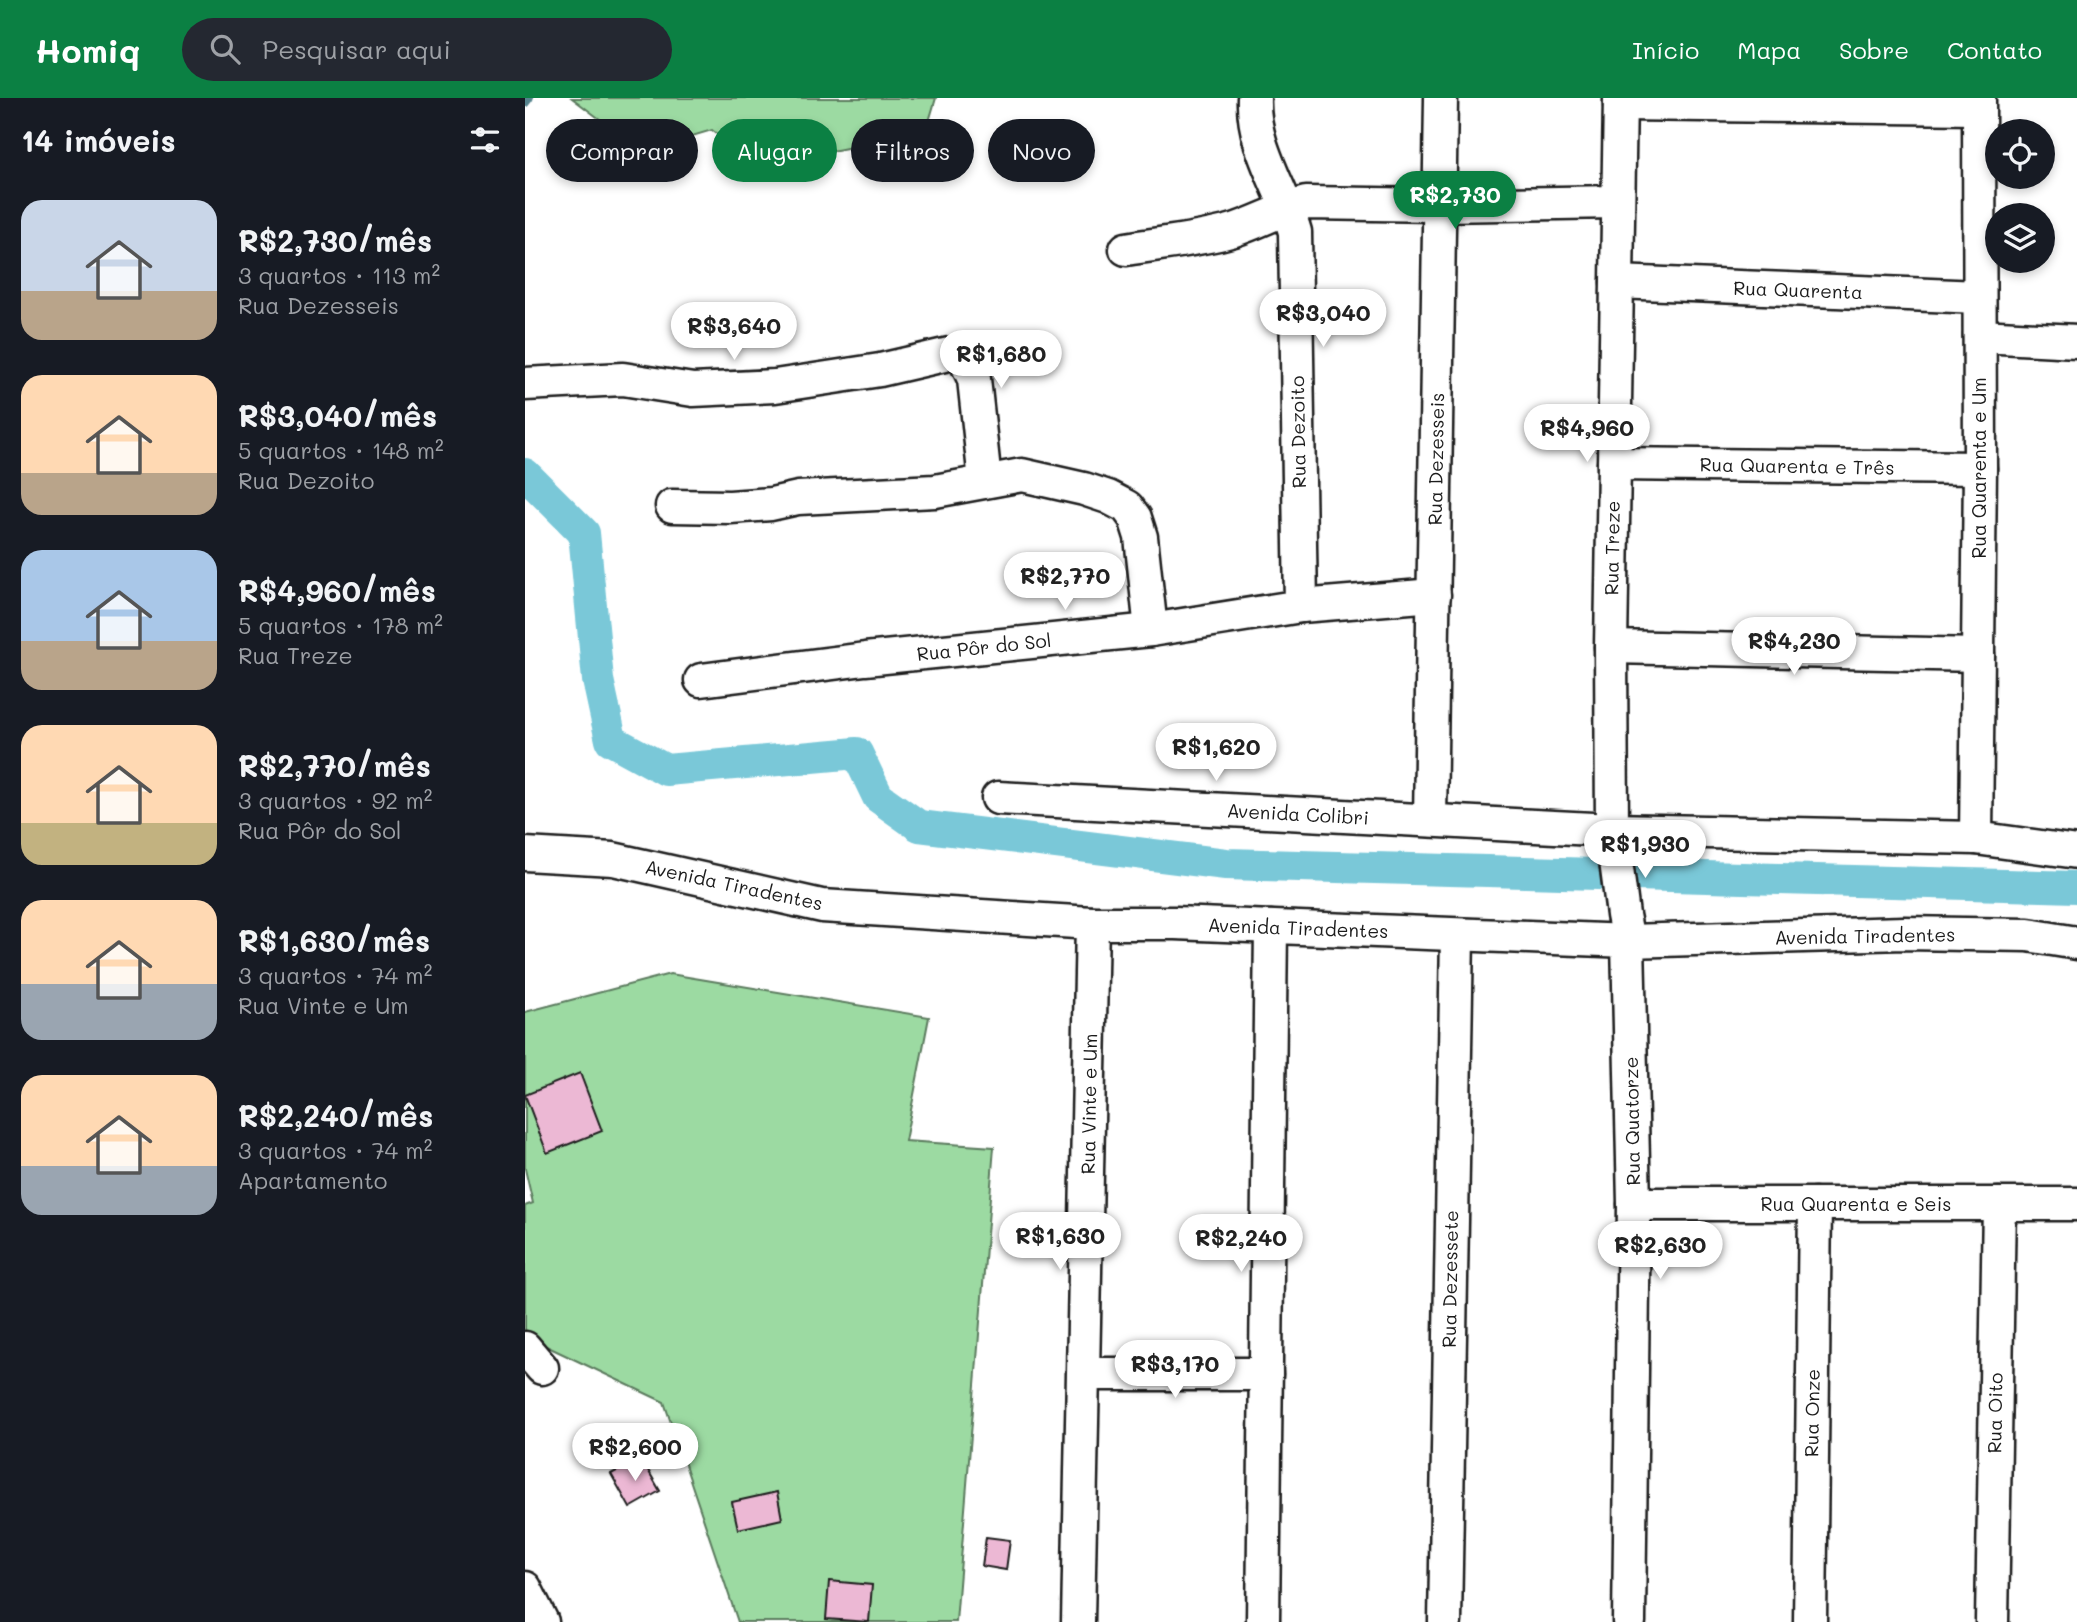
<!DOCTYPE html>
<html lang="pt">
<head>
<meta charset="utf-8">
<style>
	:root { --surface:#171b24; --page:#242831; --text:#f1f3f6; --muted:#9ea1a6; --accent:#0b8043 }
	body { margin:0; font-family:Mali,sans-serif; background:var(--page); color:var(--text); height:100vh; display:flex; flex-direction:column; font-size:26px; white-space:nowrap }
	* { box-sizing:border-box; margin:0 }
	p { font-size:23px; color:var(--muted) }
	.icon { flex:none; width:38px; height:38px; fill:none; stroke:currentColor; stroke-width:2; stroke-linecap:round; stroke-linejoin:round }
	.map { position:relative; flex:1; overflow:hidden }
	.drawer { display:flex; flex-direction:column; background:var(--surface); width:525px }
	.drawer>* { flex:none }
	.hud { position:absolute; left:21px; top:21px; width:665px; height:63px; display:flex; gap:14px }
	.fabs { position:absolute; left:1460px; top:21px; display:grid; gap:14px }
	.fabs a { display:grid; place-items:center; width:70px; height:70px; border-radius:50%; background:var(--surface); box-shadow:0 4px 10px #0003; font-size:35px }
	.price { position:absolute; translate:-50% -60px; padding:0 16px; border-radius:24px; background:#fff; color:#222; font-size:23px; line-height:46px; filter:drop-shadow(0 2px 4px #0008) }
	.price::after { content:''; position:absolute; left:50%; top:42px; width:21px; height:16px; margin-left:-10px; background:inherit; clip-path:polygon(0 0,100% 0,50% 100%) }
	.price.current { background:var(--accent); color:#fff }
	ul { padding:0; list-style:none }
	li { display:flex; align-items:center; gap:21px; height:175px; padding:0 21px }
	li span { display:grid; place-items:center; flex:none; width:196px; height:140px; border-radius:21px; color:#555 }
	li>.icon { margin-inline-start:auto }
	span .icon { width:84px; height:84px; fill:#fffc; stroke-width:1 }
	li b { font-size:30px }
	h2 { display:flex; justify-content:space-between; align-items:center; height:84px; padding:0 21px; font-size:30px }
	.pill { padding:0 24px; border-radius:32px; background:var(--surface); box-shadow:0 4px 10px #0003; font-size:24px; line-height:63px }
	.pill.current { background:var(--accent); color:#fff }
	header { display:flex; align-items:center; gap:42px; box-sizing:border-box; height:98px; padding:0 35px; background:var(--accent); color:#fff }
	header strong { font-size:33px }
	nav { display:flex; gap:38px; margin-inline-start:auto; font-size:24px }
	.search { width:490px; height:63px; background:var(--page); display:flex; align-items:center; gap:18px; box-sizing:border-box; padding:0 24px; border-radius:38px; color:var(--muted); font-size:26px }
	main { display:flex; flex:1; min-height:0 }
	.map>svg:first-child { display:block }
	.green { fill:#9cdaa2; stroke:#5c7b5f; stroke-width:2 }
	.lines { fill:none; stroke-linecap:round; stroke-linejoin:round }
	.stream { stroke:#54838d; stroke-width:9 }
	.canal { stroke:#7ac8d8; stroke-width:32 }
	.building { fill:#ecb8d4; stroke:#1c1c1c; stroke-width:2 }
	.minor-casing { stroke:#1c1c1c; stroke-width:37 }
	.minor { stroke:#fff; stroke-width:32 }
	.labels { text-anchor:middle; stroke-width:6; stroke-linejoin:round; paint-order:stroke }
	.street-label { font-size:19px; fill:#1c1c1c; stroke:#fff }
</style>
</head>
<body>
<header>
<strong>Homiq</strong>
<div class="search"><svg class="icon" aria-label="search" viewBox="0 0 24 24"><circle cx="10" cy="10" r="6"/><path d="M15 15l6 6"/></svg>Pesquisar aqui</div>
<nav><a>Início</a><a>Mapa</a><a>Sobre</a><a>Contato</a></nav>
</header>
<main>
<section class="drawer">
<h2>14 imóveis<svg class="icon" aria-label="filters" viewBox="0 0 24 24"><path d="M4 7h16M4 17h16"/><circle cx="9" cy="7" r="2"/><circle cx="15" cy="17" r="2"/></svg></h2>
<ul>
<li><span style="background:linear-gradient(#c9d6e8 65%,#b9a48a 0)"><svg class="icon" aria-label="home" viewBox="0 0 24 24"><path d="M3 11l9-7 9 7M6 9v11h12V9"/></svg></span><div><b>R$2,730/mês</b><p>3 quartos · 113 m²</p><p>Rua Dezesseis</p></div></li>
<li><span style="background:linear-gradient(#ffd9b3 70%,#b9a48a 0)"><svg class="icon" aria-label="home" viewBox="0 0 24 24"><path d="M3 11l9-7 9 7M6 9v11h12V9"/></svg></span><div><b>R$3,040/mês</b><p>5 quartos · 148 m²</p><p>Rua Dezoito</p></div></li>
<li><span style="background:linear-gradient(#a9c7e8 65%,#b9a48a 0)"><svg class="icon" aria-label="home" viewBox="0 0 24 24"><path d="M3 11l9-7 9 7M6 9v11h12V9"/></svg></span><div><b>R$4,960/mês</b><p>5 quartos · 178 m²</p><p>Rua Treze</p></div></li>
<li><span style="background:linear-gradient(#ffd9b3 70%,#c2b280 0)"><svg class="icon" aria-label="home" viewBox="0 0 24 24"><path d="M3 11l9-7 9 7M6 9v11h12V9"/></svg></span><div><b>R$2,770/mês</b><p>3 quartos · 92 m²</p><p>Rua Pôr do Sol</p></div></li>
<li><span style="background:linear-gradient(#ffd9b3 60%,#9aa5b1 0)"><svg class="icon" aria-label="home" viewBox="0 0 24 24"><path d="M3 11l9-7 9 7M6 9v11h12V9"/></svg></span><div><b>R$1,630/mês</b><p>3 quartos · 74 m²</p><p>Rua Vinte e Um</p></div></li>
<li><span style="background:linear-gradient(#ffd9b3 65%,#9aa5b1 0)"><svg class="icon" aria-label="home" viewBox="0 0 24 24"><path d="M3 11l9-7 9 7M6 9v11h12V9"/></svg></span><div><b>R$2,240/mês</b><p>3 quartos · 74 m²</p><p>Apartamento</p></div></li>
</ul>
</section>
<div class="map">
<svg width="1552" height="1524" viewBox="0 0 1552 1524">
	<rect width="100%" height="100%" fill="#fff"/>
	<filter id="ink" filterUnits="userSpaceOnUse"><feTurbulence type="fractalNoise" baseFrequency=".0143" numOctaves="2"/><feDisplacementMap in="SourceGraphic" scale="14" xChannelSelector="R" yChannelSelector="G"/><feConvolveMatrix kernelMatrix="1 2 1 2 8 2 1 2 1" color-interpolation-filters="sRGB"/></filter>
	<g filter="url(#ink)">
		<!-- green -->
		<g class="green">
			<path d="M47 0H411L399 40 332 48 251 64 221 60 187 32 117 53Z"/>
			<path d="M145 876 404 919 380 1043 469 1049 431 1524H213L139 1304 0 1238V1108L8 1105 0 1071V914Z"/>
		</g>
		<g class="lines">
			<!-- stream -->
			<path class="stream" d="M0 5 4 0"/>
			<!-- canal -->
			<path class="canal" d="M0 376 59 435 73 582 86 642 141 672 332 655 353 699 394 728 701 766 1552 789"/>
		</g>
		<!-- building -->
		<g class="building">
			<path d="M55 975 77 1033 22 1055 0 997Z"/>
			<path d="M116 1360 135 1393 105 1410 86 1376Z"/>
			<path d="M252 1394 257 1421 213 1431 207 1404Z"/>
			<path d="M461 1439 485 1442 481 1472 457 1468Z"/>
			<path d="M304 1483 347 1487 344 1524 301 1521Z"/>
		</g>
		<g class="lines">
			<!-- minor casing -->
			<g class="minor-casing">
				<g id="minor">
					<path d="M729 0C727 48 757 89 770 134L776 508"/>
					<path d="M1095 0 1086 549 1087 732 1098 817 1103 843 1109 1106 1104 1524"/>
					<path d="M1095 6 1453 10"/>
					<path d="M601 151C637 145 674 142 709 132 734 124 756 111 781 105L914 107 1091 104"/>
					<path d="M1092 184 1454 199"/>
					<path d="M1455 238 1552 243"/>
					<path d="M0 286 98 281 168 292 250 288 355 272 424 256 435 257 442 266 449 281 460 383"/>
					<path d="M1089 366 1455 370"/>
					<path d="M147 408 205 409 246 406 273 400 410 393 497 377 559 391 583 399 602 409 610 420 616 439 626 532"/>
					<path d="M1086 549 1453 557"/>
					<path d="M176 582 340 561 626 532 776 508 909 497"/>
					<path d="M473 700 1087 732 1451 740 1552 754"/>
					<path d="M905 722 916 0"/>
					<path d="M1451 740 1455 370 1454 0"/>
					<path d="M0 756 88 761 297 808 567 825H650L1103 843 1379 835 1503 837 1552 845"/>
					<path d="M1109 1106H1552"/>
					<path d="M0 1250 17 1270"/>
					<path d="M560 1276H741"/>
					<path d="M0 1490 17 1524"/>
					<path d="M553 1524 567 825"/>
					<path d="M738 1524 746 829"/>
					<path d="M920 1524 932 837"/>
					<path d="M1285 1524 1290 1106"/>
					<path d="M1467 1524 1474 1106"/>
				</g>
			</g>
			<!-- minor -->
			<use href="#minor" class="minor"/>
		</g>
	</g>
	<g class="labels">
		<!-- street labels -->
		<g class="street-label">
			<text transform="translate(1273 192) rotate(2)" y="7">Rua Quarenta</text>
			<text transform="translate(773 334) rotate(-91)" y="7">Rua Dezoito</text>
			<text transform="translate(911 361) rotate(-89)" y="7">Rua Dezesseis</text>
			<text transform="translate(1272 368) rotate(1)" y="7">Rua Quarenta e Três</text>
			<text transform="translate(1454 370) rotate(-90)" y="7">Rua Quarenta e Um</text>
			<text transform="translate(1087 450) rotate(-89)" y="7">Rua Treze</text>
			<text transform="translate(459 549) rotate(-6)" y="7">Rua Pôr do Sol</text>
			<text transform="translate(773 716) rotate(3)" y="7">Avenida Colibri</text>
			<text transform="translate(209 787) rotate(12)" y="7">Avenida Tiradentes</text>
			<text transform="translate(773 830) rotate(2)" y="7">Avenida Tiradentes</text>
			<text transform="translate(1340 838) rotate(-1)" y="7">Avenida Tiradentes</text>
			<text transform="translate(564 1006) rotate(-89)" y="7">Rua Vinte e Um</text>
			<text transform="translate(1107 1023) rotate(-91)" y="7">Rua Quatorze</text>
			<text x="1331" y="1113">Rua Quarenta e Seis</text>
			<text transform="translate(925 1181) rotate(-89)" y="7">Rua Dezessete</text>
			<text transform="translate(1287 1315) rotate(-89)" y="7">Rua Onze</text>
			<text transform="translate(1470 1315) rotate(-89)" y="7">Rua Oito</text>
		</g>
	</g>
</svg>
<div class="fabs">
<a><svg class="icon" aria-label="locate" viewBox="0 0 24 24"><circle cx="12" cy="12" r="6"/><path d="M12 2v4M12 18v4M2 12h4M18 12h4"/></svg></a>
<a><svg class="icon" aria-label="layers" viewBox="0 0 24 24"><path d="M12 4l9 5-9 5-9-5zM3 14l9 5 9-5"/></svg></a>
</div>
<b class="price current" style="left:930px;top:133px">R$2,730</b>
<b class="price" style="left:798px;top:251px">R$3,040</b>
<b class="price" style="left:209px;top:264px">R$3,640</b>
<b class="price" style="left:476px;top:292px">R$1,680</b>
<b class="price" style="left:1062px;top:366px">R$4,960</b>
<b class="price" style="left:540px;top:514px">R$2,770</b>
<b class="price" style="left:1269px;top:579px">R$4,230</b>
<b class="price" style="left:691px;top:685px">R$1,620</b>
<b class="price" style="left:1120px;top:782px">R$1,930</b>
<b class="price" style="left:535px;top:1174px">R$1,630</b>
<b class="price" style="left:716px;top:1176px">R$2,240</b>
<b class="price" style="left:1135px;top:1183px">R$2,630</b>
<b class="price" style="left:650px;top:1302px">R$3,170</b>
<b class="price" style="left:110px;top:1385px">R$2,600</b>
<div class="hud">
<a class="pill">Comprar</a>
<a class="pill current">Alugar</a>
<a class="pill">Filtros</a>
<a class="pill">Novo</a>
</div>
</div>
</main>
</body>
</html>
